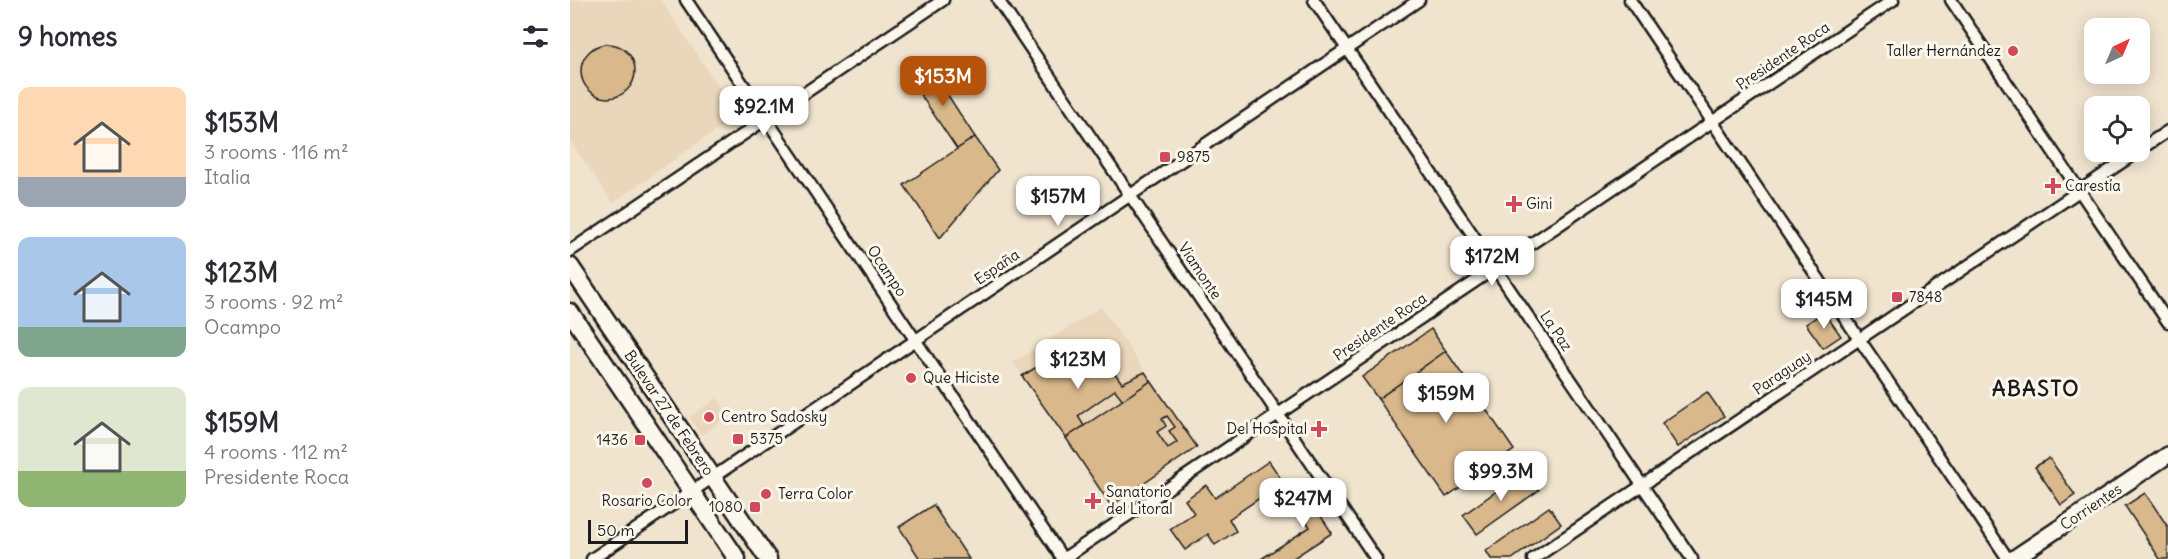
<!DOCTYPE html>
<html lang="en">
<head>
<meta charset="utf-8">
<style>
	:root { --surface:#fff; --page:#f7f7f7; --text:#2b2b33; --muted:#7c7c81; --accent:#b45309 }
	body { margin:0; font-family:Delius,sans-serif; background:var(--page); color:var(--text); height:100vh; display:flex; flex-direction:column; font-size:22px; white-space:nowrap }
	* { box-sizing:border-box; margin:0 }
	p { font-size:20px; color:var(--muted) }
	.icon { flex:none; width:33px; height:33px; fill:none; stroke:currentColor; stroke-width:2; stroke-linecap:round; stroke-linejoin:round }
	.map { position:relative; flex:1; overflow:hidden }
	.drawer { display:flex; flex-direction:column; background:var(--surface); width:570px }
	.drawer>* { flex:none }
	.needle { width:39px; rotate:44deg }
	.buttons { position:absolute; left:1514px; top:18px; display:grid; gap:12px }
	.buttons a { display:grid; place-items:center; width:66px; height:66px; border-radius:12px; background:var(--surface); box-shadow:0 3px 15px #0003; font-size:30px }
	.scale { position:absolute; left:18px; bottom:15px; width:100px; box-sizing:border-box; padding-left:6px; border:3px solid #1c1c1c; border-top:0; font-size:16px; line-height:21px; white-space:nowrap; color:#1c1c1c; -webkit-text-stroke:4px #fbf7ec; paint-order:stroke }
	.price { position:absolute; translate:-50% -51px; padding:0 14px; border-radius:12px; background:#fff; color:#222; font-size:20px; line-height:39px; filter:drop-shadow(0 2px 3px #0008) }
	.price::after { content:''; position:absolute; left:50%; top:36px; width:18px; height:14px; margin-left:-9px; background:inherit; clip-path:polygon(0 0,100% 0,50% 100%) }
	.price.current { background:var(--accent); color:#fff }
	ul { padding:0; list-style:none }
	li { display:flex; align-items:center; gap:18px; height:150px; padding:0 18px }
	li span { display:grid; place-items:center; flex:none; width:168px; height:120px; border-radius:12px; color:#555 }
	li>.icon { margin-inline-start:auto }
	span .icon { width:72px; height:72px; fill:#fffc; stroke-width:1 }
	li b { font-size:26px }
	h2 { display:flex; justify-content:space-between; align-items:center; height:72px; padding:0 18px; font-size:26px }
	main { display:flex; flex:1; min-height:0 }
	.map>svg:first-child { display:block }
	.built { fill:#ead7bb }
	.building { fill:#d9b88c; stroke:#1c1c1c; stroke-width:1.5; fill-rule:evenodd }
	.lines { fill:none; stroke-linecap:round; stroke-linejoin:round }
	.street-casing { stroke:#1c1c1c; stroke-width:15 }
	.secondary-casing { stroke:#1c1c1c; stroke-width:20 }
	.primary-casing { stroke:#1c1c1c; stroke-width:21 }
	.street { stroke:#fbf7ec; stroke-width:10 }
	.secondary { stroke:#fbf7ec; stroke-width:15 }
	.primary { stroke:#fbf7ec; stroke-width:16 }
	.poi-dot { fill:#d1495b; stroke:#fbf7ec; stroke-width:2 }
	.labels { text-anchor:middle; stroke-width:6; stroke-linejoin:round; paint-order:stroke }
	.poi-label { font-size:15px; fill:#1c1c1c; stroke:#fbf7ec; text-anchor:start }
	.street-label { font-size:15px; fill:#1c1c1c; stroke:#fbf7ec }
	.district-label { font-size:21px; font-weight:bold; letter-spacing:1.5px; fill:#1c1c1c; stroke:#fbf7ec }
</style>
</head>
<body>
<main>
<section class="drawer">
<h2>9 homes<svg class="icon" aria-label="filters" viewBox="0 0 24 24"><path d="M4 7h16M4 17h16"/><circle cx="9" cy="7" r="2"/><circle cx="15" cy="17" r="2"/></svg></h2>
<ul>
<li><span style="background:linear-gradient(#ffd9b3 75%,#9aa5b1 0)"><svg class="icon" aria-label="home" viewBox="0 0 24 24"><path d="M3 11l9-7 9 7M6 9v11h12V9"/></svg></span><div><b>$153M</b><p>3 rooms · 116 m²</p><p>Italia</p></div></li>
<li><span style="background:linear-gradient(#a9c7e8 75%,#7fa58c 0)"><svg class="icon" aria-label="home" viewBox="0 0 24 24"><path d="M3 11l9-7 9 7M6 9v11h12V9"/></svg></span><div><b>$123M</b><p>3 rooms · 92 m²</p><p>Ocampo</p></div></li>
<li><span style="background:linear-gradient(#dfe7d0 70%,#8fb573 0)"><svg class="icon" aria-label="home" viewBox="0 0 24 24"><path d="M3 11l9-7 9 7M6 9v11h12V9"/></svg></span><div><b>$159M</b><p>4 rooms · 112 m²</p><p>Presidente Roca</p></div></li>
</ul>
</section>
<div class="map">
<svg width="1598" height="559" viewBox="0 0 1598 559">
	<rect width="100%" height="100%" fill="#f1e4cf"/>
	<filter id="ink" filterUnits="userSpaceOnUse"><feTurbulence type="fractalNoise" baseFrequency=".0167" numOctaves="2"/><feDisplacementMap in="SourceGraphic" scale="12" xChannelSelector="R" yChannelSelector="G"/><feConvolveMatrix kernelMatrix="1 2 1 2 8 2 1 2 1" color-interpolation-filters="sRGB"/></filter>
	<g filter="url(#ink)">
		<!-- built -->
		<g class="built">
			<path d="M0 0H91L162 107 161 120 43 203 0 141Z"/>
			<path d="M531 307 627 447 583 479 541 506 443 362Z"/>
			<path d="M147 398 159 416 131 435 119 417Z"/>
		</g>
		<!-- building -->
		<g class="building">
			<circle cx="38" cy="71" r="27"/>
			<path d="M359 66 405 137 387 149 340 79Z"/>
			<path d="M405 137 428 170 370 238 334 185Z"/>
			<path d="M1254 312 1271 336 1253 348 1236 324Z"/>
			<path d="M861 329 876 351 808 399 792 377Z"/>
			<path d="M876 351 944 450 876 497 808 399Z"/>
			<path d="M529 352 552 383 575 372 581 381 553 400 545 390 508 416 514 426 496 438 452 376 478 360 489 377Z"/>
			<path d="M581 381 627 447 541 506 496 438ZM597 416 605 427 599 431 607 442 598 448 587 432 596 426 592 419Z"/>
			<path d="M1137 392 1154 416 1108 447 1092 423Z"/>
			<path d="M1479 458 1505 495 1491 505 1465 467Z"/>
			<path d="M699 461 713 482 659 519 666 531 645 545 638 534 615 550 600 529 624 513 615 500 636 485 645 498Z"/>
			<path d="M955 471 969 490 907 534 893 515Z"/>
			<path d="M731 486 762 533 722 559H691L740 527 718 495Z"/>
			<path d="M1575 493 1598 527V559H1590L1555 506Z"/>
			<path d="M363 505 399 559H350L329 527Z"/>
			<path d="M979 507 991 524 942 559H921L916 551Z"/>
		</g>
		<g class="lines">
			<!-- street casing -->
			<g class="street-casing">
				<g id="street">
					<path d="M116 0 493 559"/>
					<path d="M428 0 806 559"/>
					<path d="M744 0 1122 559"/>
					<path d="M1060 0 1438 559"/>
					<path d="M1381 0 1598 322"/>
					<path d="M1569 150 1598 131"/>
					<path d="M0 251 373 0"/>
					<path d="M22 559 849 0"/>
					<path d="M493 559 1323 0"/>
					<path d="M963 559 1567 152"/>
				</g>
			</g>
			<!-- secondary casing -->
			<g class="secondary-casing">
				<path id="secondary" d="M1443 559 1598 455"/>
			</g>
			<!-- primary casing -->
			<g class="primary-casing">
				<g id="primary">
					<path d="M0 266 198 559"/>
					<path d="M0 312 167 559"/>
				</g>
			</g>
			<!-- street -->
			<use href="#street" class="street"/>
			<!-- secondary -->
			<use href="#secondary" class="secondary"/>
			<!-- primary -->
			<use href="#primary" class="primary"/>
		</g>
	</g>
	<!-- markers -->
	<g class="poi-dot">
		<circle cx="1443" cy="51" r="6"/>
		<rect x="589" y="151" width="12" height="12" rx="3"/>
		<path d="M1480 177h6v6h6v6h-6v6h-6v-6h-6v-6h6z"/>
		<path d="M941 195h6v6h6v6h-6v6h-6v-6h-6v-6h6z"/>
		<rect x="1321" y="291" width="12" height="12" rx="3"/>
		<circle cx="341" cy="378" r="6"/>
		<circle cx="139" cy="417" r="6"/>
		<path d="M746 420h6v6h6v6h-6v6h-6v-6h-6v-6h6z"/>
		<rect x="162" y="433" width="12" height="12" rx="3"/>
		<rect x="64" y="434" width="12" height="12" rx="3"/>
		<circle cx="77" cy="483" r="6"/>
		<circle cx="196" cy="494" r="6"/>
		<path d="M520 492h6v6h6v6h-6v6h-6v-6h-6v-6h6z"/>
		<rect x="179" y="501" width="12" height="12" rx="3"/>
	</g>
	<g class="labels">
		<!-- poi labels -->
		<g class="poi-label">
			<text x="1431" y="56" text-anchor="end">Taller Hernández</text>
			<text x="607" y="162">9875</text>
			<text x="1495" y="191">Carestía</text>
			<text x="956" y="209">Gini</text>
			<text x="1339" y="302">7848</text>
			<text x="353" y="383">Que Hiciste</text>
			<text x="151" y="422">Centro Sadosky</text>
			<text x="737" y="434" text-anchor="end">Del Hospital</text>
			<text x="180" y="444">5375</text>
			<text x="58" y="445" text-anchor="end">1436</text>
			<text x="536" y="497">Sanatorio<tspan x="536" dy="17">del Litoral</tspan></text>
			<text x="208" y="499">Terra Color</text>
			<text x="77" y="506" text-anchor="middle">Rosario Color</text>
			<text x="173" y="512" text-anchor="end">1080</text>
		</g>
		<!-- street labels -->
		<g class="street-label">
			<text transform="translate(1213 56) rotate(-34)" y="5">Presidente Roca</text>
			<text transform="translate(427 267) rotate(-34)" y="5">España</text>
			<text transform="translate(317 271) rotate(56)" y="5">Ocampo</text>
			<text transform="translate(630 271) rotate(56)" y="5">Viamonte</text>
			<text transform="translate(810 327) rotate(-34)" y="5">Presidente Roca</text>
			<text transform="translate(986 331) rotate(56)" y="5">La Paz</text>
			<text transform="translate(1212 373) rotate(-34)" y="5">Paraguay</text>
			<text transform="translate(99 413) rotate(56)" y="5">Bulevar 27 de Febrero</text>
			<text transform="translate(1521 507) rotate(-34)" y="5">Corrientes</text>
		</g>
		<!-- district labels -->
		<g class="district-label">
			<text x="1466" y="396">ABASTO</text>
		</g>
	</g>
</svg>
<div class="buttons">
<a><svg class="needle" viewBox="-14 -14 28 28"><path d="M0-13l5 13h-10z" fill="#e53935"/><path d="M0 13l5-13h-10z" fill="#7c7c81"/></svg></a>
<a><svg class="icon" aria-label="locate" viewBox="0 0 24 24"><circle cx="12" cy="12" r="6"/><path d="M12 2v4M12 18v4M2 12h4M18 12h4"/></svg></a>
</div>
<div class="scale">50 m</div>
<b class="price current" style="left:373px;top:107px">$153M</b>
<b class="price" style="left:194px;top:137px">$92.1M</b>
<b class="price" style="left:488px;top:227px">$157M</b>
<b class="price" style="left:922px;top:287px">$172M</b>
<b class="price" style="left:1254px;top:330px">$145M</b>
<b class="price" style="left:508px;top:390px">$123M</b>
<b class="price" style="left:876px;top:424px">$159M</b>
<b class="price" style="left:931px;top:502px">$99.3M</b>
<b class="price" style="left:733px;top:529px">$247M</b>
</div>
</main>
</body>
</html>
